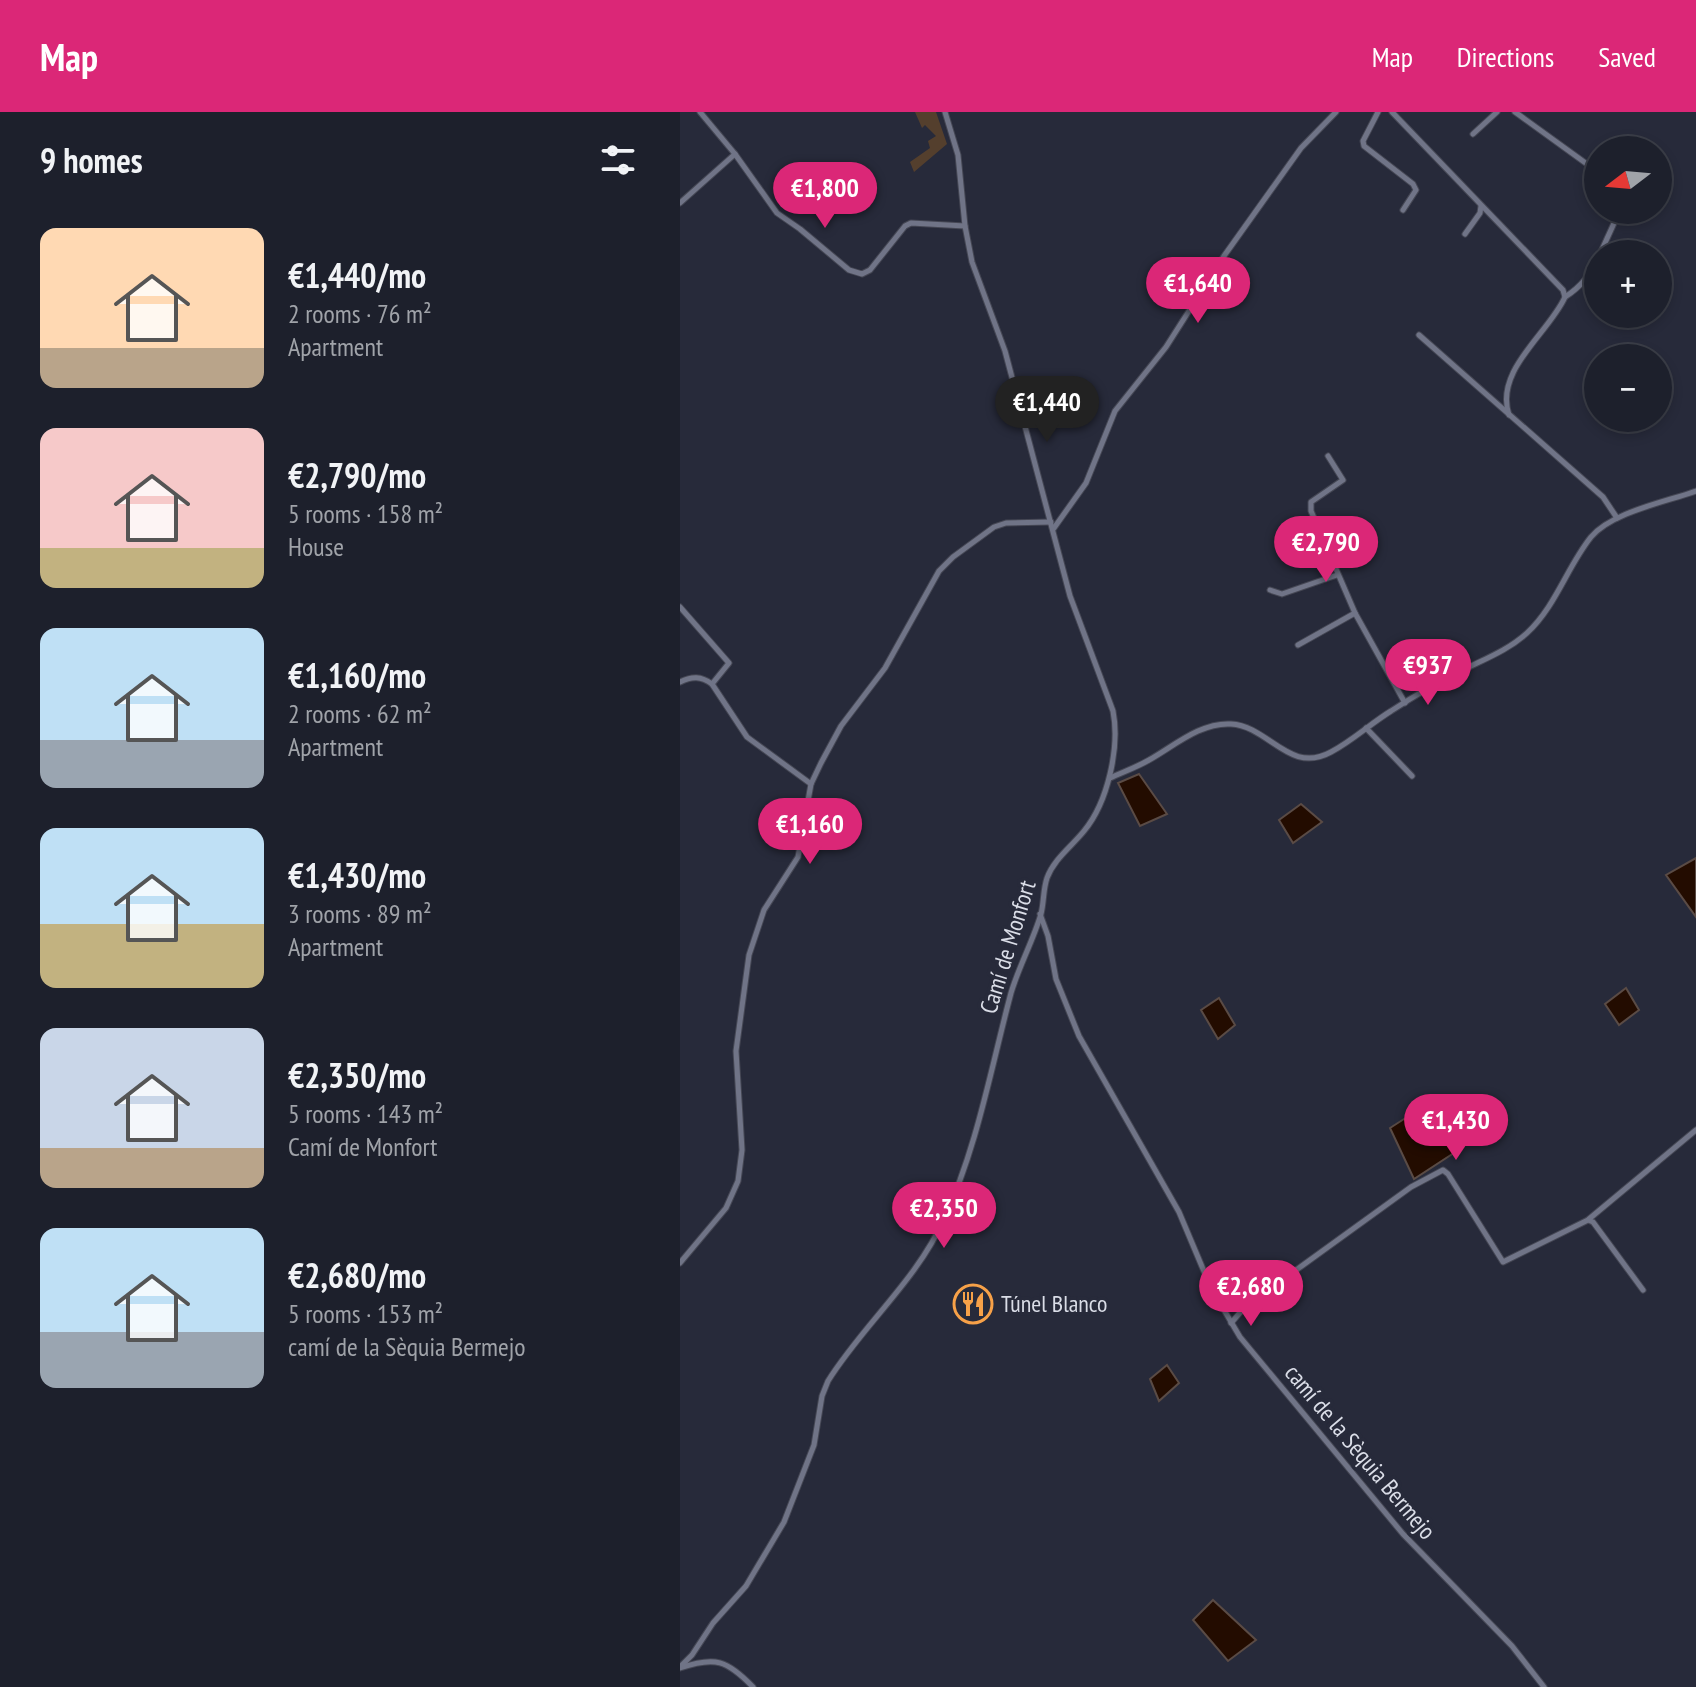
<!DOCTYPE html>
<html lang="en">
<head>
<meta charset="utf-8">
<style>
	:root { --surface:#1d202c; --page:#2a2d38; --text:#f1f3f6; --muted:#a0a3a9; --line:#3b3e48; --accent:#db2777 }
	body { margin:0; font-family:"PT Sans Narrow",sans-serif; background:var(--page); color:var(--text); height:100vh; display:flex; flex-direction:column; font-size:30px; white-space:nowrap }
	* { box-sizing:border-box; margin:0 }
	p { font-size:26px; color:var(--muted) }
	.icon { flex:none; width:44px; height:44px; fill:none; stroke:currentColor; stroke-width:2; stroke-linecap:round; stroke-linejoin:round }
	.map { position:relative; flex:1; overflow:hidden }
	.details { display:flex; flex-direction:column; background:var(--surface); width:680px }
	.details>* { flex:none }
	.needle { width:52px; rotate:254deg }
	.controls { position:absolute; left:904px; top:24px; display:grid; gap:16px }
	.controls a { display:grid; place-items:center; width:88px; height:88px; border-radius:50%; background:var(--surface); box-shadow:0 4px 12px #0003,0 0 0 2px var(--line); font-size:40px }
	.price { position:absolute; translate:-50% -68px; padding:0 18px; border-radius:28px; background:var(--accent); color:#fff; font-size:26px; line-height:52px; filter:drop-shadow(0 2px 4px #0008) }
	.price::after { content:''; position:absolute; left:50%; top:48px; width:24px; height:18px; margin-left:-12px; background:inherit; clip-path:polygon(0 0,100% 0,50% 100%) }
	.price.on { background:#222; color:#fff }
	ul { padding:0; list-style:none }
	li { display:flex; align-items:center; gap:24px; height:200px; padding:0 40px }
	li span { display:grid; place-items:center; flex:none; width:224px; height:160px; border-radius:16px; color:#555 }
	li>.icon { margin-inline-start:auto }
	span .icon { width:96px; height:96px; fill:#fffc; stroke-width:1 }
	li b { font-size:34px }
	h2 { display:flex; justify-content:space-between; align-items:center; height:96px; padding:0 40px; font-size:34px }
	header { display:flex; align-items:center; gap:48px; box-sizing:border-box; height:112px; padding:0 40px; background:var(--accent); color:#fff }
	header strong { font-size:38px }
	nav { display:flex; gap:44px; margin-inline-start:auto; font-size:28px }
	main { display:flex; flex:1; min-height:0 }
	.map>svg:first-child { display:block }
	.green { fill:#543f2d }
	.water { fill:#230c00; stroke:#5a4b45; stroke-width:2 }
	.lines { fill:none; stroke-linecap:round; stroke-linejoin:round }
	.street-casing { stroke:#454754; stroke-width:7 }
	.street { stroke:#707487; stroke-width:5 }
	.labels { text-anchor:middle; stroke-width:7; stroke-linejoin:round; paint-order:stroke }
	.street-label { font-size:24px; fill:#dadde7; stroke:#272a3a }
	.poi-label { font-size:24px; fill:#dadde7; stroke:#272a3a; text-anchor:start }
</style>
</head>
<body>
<header>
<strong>Map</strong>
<nav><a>Map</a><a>Directions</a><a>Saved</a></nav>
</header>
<main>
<section class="details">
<h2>9 homes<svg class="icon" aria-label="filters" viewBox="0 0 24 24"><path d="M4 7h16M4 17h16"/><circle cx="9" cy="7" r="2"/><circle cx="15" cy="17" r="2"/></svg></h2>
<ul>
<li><span style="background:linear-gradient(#ffd9b3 75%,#b9a48a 0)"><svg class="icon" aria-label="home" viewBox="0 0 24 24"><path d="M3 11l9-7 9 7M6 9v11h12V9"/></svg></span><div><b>€1,440/mo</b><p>2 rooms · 76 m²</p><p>Apartment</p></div></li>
<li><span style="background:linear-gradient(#f6c9c9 75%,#c2b280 0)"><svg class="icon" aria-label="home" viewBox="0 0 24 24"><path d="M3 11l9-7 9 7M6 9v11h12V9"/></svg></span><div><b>€2,790/mo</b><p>5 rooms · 158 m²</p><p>House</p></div></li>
<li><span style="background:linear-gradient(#bfe0f5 70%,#9aa5b1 0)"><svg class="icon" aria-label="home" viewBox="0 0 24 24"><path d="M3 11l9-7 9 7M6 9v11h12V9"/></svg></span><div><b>€1,160/mo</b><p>2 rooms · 62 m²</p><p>Apartment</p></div></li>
<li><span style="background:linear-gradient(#bfe0f5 60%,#c2b280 0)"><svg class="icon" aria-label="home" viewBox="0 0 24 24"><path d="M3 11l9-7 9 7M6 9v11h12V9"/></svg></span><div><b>€1,430/mo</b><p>3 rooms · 89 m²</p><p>Apartment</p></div></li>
<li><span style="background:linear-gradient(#c9d6e8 75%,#b9a48a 0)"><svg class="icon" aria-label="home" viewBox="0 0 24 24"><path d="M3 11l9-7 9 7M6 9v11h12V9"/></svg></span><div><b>€2,350/mo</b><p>5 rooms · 143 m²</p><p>Camí de Monfort</p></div></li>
<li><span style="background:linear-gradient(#bfe0f5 65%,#9aa5b1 0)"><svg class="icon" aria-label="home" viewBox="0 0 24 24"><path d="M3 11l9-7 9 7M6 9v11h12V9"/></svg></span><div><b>€2,680/mo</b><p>5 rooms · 153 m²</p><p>camí de la Sèquia Bermejo</p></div></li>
</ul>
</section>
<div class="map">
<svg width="1016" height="1575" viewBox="0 0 1016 1575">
	<rect width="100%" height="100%" fill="#272a3a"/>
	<!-- green -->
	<path class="green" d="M235 0H256L267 32 234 60 230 50 250 36 248 29 256 24 245 13 242 16Z"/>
	<!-- water -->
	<g class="water">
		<path d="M459 662 487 702 460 714 438 671Z"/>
		<path d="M621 692 642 710 613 731 599 708Z"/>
		<path d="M1016 746V805L986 763Z"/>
		<path d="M946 876 959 898 939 913 925 892Z"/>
		<path d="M539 886 555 913 538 927 521 898Z"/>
		<path d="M752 989 783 1035 734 1067 710 1016Z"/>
		<path d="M487 1253 499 1271 479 1289 470 1267Z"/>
		<path d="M533 1488 576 1528 548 1549 513 1508Z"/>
	</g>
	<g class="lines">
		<!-- street casing -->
		<g class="street-casing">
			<g id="street">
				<path d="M20 0 55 42 97 101 120 117 169 158 182 162 190 158 225 114 231 111 285 114"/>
				<path d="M698 0 683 29 684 34 733 72 736 78 723 98"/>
				<path d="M712 0 883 178 885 185C869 221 814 258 829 303"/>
				<path d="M835 0 918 60"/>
				<path d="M793 22 817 0"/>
				<path d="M0 91 55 42"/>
				<path d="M785 122 800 101 801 94"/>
				<path d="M920 142 940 98"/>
				<path d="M885 185C902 174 910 163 918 145"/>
				<path d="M739 223 923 385 937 406"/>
				<path d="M648 344 663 368 631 390V399L675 501 725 591"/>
				<path d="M374 416 406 371 435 299 486 235 544 144 621 36 656 0"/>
				<path d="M613 441 642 429"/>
				<path d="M590 478 602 482 657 463"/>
				<path d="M0 495 49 551 32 572"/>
				<path d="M618 533 675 501"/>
				<path d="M0 570C12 564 21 564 32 572L67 625 131 672"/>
				<path d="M686 616 732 664"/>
				<path d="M430 666C443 660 457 655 469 648 494 634 521 610 551 612 589 614 609 663 651 640 672 629 690 612 711 599 734 584 760 569 785 557 807 546 828 538 847 521 876 494 887 455 911 425 932 400 986 390 1016 379"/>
				<path d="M360 802 368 824 376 867 399 924 499 1100 531 1176 560 1225 723 1422 832 1534 864 1575"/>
				<path d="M909 1107 1016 1018"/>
				<path d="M0 1151 46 1096 58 1069 62 1038 56 939 69 843 84 798 118 745 131 672 141 651 161 614 205 556 259 459 273 445 314 415 326 411 371 410"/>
				<path d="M551 1211 565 1195 731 1075 763 1058 768 1062 823 1150 908 1108 913 1110 963 1178"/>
				<path d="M0 1555 12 1543 33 1511 66 1474 104 1410 134 1333 142 1284 148 1269C183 1213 237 1168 264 1107 297 1036 311 956 331 881 339 854 353 829 361 802 364 790 363 778 367 766 374 747 391 735 404 719 428 690 440 635 433 599L390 484 325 239 292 150 285 114 278 43 265 0"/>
				<path d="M0 1556C35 1544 47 1548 73 1575"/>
			</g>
		</g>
		<!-- street -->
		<use href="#street" class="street"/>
	</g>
	<!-- icons -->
	<defs>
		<g id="restaurant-ring" transform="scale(2)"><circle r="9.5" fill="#272a3a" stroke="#f7a148" stroke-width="1.5"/><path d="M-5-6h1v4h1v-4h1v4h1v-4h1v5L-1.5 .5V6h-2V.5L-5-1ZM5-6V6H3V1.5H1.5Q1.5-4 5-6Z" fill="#f7a148"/></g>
	</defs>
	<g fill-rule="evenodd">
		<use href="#restaurant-ring" x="293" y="1192"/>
	</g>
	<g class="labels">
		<!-- street labels -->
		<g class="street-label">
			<text transform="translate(328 835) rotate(-73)" y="8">Camí de Monfort</text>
			<text transform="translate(680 1340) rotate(50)" y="8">camí de la Sèquia Bermejo</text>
		</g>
		<!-- poi labels -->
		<g class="poi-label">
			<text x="321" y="1200">Túnel Blanco</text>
		</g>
	</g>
</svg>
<div class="controls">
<a><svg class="needle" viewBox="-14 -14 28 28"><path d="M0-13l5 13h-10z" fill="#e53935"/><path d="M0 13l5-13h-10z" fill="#a0a3a9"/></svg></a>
<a>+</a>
<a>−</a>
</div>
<b class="price" style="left:145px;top:118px">€1,800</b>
<b class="price" style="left:518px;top:213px">€1,640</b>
<b class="price on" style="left:367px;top:332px">€1,440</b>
<b class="price" style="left:646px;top:472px">€2,790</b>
<b class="price" style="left:748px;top:595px">€937</b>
<b class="price" style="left:130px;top:754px">€1,160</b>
<b class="price" style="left:776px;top:1050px">€1,430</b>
<b class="price" style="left:264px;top:1138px">€2,350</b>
<b class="price" style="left:571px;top:1216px">€2,680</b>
</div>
</main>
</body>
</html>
